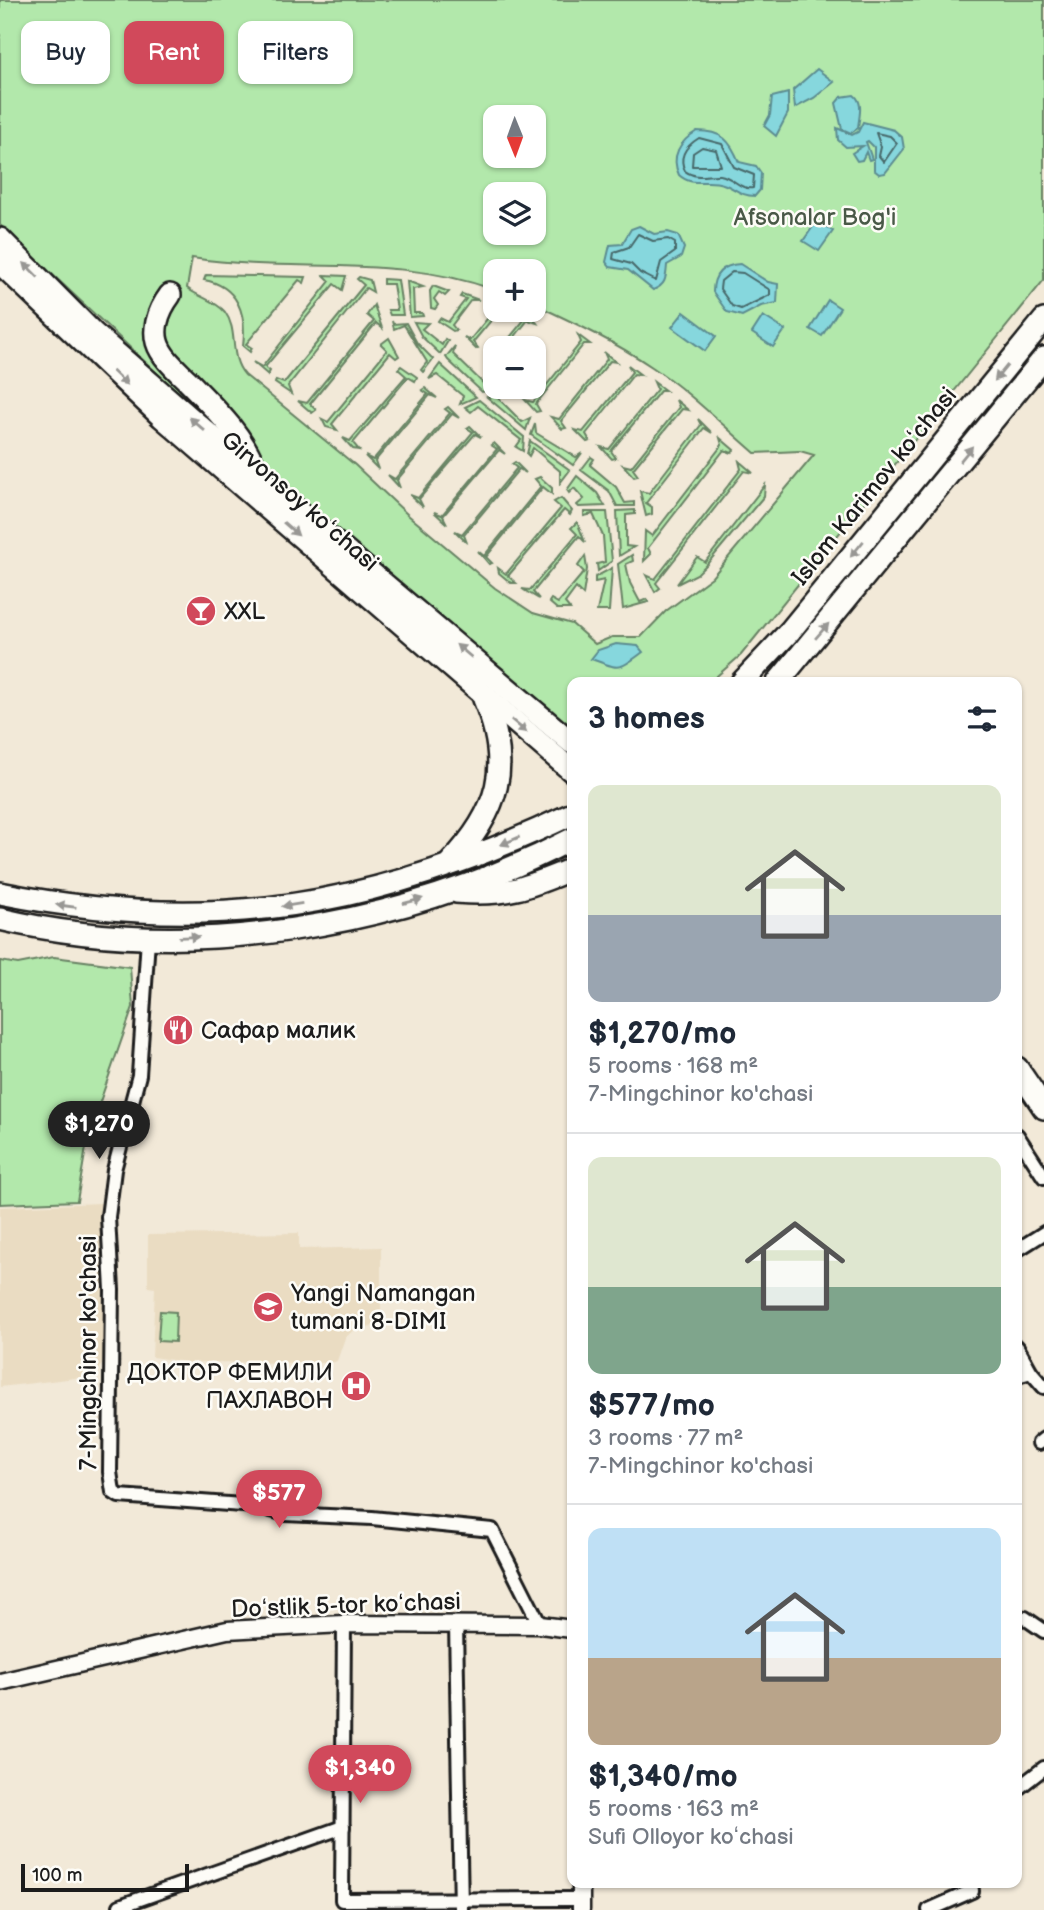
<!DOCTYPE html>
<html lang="en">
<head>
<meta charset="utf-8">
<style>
	:root { --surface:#fff; --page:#f2f2f3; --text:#1f2937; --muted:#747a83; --line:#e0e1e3; --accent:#d1495b }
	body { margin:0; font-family:"Balsamiq Sans",sans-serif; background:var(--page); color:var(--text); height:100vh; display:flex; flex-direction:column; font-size:26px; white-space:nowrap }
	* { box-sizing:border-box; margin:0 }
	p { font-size:23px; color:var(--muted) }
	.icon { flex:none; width:38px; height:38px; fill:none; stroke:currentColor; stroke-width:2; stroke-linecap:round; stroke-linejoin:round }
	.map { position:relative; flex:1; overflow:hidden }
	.side { position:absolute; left:567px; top:677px; width:455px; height:1211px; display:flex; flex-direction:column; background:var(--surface); border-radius:14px; box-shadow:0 2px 5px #0004 }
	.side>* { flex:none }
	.top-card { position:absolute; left:21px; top:21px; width:441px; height:63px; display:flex; gap:14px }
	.needle { width:46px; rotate:179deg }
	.tools { position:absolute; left:483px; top:105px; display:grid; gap:14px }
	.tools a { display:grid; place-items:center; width:63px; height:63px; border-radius:14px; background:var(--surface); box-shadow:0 2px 5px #0004; font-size:35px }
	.scale { position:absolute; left:21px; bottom:18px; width:168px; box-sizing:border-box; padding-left:7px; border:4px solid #1c1c1c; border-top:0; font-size:19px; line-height:24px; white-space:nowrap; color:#1c1c1c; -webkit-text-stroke:5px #fdfcf7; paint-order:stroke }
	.price { position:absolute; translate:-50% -60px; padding:0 16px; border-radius:24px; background:var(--accent); color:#fff; font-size:23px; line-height:46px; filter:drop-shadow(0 2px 4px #0008) }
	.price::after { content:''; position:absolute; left:50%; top:42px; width:21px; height:16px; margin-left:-10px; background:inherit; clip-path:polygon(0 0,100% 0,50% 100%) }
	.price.selected { background:#222; color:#fff }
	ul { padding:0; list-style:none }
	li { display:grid; align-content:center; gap:14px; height:371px; padding:0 21px }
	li+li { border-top:2px solid var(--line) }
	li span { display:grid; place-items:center; height:217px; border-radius:14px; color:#555 }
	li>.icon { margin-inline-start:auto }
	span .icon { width:126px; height:126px; fill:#fffc; stroke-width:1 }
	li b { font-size:30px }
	h2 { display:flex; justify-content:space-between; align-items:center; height:84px; padding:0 21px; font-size:30px }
	.chip { padding:0 24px; border-radius:14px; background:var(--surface); box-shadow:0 2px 5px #0004; font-size:24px; line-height:63px }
	.chip.selected { background:var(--accent); color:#fff }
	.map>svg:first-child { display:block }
	.built { fill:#eadcc2 }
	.green { fill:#b2e8ab; stroke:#678264; stroke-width:2; fill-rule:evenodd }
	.water { fill:#86d7dd; stroke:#5c8c90; stroke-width:2 }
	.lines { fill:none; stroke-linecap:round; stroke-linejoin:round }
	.shore { stroke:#466769; stroke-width:2 }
	.minor-casing { stroke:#1c1c1c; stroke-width:18 }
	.tertiary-casing { stroke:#1c1c1c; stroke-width:21 }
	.primary-casing { stroke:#1c1c1c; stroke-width:26 }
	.minor { stroke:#fdfcf7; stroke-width:12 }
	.tertiary { stroke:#fdfcf7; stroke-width:16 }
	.primary { stroke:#fdfcf7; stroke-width:21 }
	.oneway { fill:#989794 }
	.labels { text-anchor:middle; stroke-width:5; stroke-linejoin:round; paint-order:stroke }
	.park-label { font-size:24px; fill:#495947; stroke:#fdfcf7 }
	.street-label { font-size:24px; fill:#1c1c1c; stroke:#fdfcf7 }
	.poi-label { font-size:24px; fill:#1c1c1c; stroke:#fdfcf7; text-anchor:start }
</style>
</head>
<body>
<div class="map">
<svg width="1044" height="1910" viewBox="0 0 1044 1910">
	<rect width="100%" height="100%" fill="#f2e9d8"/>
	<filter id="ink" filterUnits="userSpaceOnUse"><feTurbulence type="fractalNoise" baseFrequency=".0143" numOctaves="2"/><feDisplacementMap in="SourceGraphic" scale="14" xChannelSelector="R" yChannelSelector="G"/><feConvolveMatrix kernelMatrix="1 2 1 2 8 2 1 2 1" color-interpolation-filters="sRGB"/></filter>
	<g filter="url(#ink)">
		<!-- built -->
		<g class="built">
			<path d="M101 1203 106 1355 98 1372 84 1377 0 1387V1207Z"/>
			<path d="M299 1233V1249L381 1247V1326L357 1327 345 1338 337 1361 331 1363 186 1362 152 1357 155 1288 148 1287V1235Z"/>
		</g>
		<!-- green -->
		<g class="green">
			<path d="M0 0H1044V280L741 655 710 682H572V734L175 390 0 225ZM495 117H534V156H495ZM495 194H534V233H495ZM192 258C296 274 392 253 495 290V271H534V304C575 323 615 342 652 367 690 392 721 424 755 453L800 451 814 455 712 577 666 611 641 637H612L595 644 572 624 533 613 495 588 408 515 355 465 245 375C228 356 239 331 225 312 216 301 198 297 187 288Z"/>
			<path d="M206 275 306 277 304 283 299 280 246 344 252 348 250 352 243 346C247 314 238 286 204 280Z"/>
			<path d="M324 275 346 276 342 290 334 284 265 367 270 371 268 375 253 362 262 367 330 281Z"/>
			<path d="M359 277 370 280 373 292 366 288 288 386 291 394 275 383 276 380 284 383 364 285 357 279Z"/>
			<path d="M383 279 398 280 403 315H390L388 310H397L393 284H383Z"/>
			<path d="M407 281 423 287 413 289 414 313H422L423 316 410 317Z"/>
			<path d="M433 286 449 292 445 296 439 292 434 299 438 305 435 309 431 308 430 291Z"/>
			<path d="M462 294 479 300H471L452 325 456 330 453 331 438 321 440 318 448 322 466 299 460 297Z"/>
			<path d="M374 305 382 328 376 323 310 404 316 410 312 413 298 401 307 403 374 321 367 315Z"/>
			<path d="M495 309 500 310 473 342 478 348 476 349 464 337 470 340Z"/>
			<path d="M520 312 532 316 537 323 528 320 506 348H501L525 319Z"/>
			<path d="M392 321 393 324 406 323 417 343 433 359 423 372 421 370 427 362 404 325 394 329Z"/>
			<path d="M414 322 428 323 422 329 442 345 445 339 448 341 440 354 422 337Z"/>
			<path d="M578 335 590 344H584L536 404 540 411 536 412 525 400 533 402 581 342Z"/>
			<path d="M389 338 399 356 396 358 390 353 332 424 337 430 326 427 322 419 328 422 387 350 381 344Z"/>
			<path d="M455 346 453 354 487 387 495 383 490 390 482 392 448 360 446 357Z"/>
			<path d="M604 352 616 362 610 361 561 421 566 428 562 429 551 417 559 419 607 359Z"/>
			<path d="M440 364 476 397 460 404 463 396 437 375 429 379Z"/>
			<path d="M628 365 641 375 634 374 586 434 590 441 587 442 575 430 583 432 632 372Z"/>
			<path d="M401 366 417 377 415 381 408 377 353 443 359 450 353 449 343 438 350 441 406 376 398 369Z"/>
			<path d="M654 382 666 391H660L611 451 616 458 612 459 601 447 609 449 657 389Z"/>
			<path d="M425 388 437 398 430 395 375 461 378 469 365 456 373 460 428 394 422 390Z"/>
			<path d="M501 390 497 397 522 422 530 418 526 430 487 397Z"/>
			<path d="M479 400 524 437 523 451 516 447 521 440 478 406 471 412 465 407Z"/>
			<path d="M676 400 688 410 682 409 633 469 638 476 634 477 623 465 631 467 679 407Z"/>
			<path d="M448 407 459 418 452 414 397 480 400 488 388 475 395 479 450 413 445 409Z"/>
			<path d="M698 419 712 433 704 428 646 503 652 507V514L646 516 640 491 649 493 701 425Z"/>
			<path d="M535 424 536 433 576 457 582 453 573 465 531 435Z"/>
			<path d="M470 426 481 437 475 434 419 499 423 507 410 495 418 498 473 432 467 428Z"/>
			<path d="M720 438 734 450 732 453 724 450 648 548 651 554 644 561 645 531 652 536 722 445Z"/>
			<path d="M530 441 570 470 560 483V471L533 448 529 456 527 454Z"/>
			<path d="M494 443 505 454 499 450 443 516 447 524 434 512 442 515 497 449 491 445Z"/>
			<path d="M591 457 594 459 590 465 616 487 625 503 634 502V506H617L609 491 581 470Z"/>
			<path d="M739 461 753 473 744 471 656 583 660 588 655 592 646 575 655 579 741 469Z"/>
			<path d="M515 462 526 473 519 469 464 535 467 543 455 531 462 534 517 468 512 464Z"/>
			<path d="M577 476 597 493 605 506 579 507 577 505 584 499 574 488 569 493 567 490Z"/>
			<path d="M540 477 552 488V494L543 487 486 557 492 563 489 564 478 551 484 556 541 486 535 479Z"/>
			<path d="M765 485 764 496 707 564 697 574 677 584 697 557 705 562Z"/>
			<path d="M561 498 572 511 570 515 564 510 508 576 516 583H511L499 573 498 568 506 574 561 508 554 502Z"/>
			<path d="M635 510V514L626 515V546L634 547 619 556 617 511Z"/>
			<path d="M584 512H607L612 561 598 571 597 564 605 562 603 536 593 514 584 516Z"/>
			<path d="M577 522 585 542 579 536 533 592 539 599 522 589 530 590 577 534 571 528Z"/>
			<path d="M632 555 633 561 626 564 630 583 640 602 647 599 648 602 623 609 618 564Z"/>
			<path d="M585 556 587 569 583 595 576 588 565 603 570 609H557L549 602 551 599 558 603 584 572 578 566Z"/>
			<path d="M612 568 609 611H597L604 580 595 582V577Z"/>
			<path d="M54 957 130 967 133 1007 88 1136 77 1201 0 1204V961L18 964Z"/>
			<path d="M160 1311 176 1312 175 1342 158 1341Z"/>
		</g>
		<!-- water -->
		<g class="water">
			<path d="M817 69 834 82 814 98 795 108 793 90Z"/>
			<path d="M788 93V113L776 136 764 126 770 115 772 97Z"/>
			<path d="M854 95C864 103 859 116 858 128L851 133 842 129 836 103 841 97Z"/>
			<path d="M863 122 894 130 902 137 904 149 885 173 879 174 874 170V147L868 141 866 142 872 159 869 160 866 152 862 160 857 161 852 153 863 146 846 147 838 140 837 128 852 135 858 132Z"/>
			<path d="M697 131C722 131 730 140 739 162L756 166 761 173 760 190 755 196C740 196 736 188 723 184 707 178 693 188 679 175 670 156 680 141 697 131Z"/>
			<path d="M817 221 833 231 819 251 803 241Z"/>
			<path d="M639 226 654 234 668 232 678 235 684 248 681 257 667 265C666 278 666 285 653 290L628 270 610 267 606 262 610 245 622 244 631 229Z"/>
			<path d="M740 264 768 282 778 284 777 303 761 306 742 316 727 312 713 292C713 274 722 265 740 264Z"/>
			<path d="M828 300 840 308 822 336 810 329Z"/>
			<path d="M684 312 716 336 705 351 672 327Z"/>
			<path d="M763 316 785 330 773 347 752 333Z"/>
			<path d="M616 644 638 646 643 652C616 673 619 668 591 659L598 650Z"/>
		</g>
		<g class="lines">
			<!-- shore -->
			<g class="shore">
				<path d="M876 133 890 136 897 143 884 162 879 156 881 147Z"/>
				<path d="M699 138 722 144 734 167 754 175 753 188C739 190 734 177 720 175 707 174 697 180 685 171 678 157 686 146 699 138Z"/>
				<path d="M702 147 716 150 721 166H692L693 153Z"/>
				<path d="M638 234 653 241 668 239 675 243V252L661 262 656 281 640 273 631 264 613 259 614 252 629 247Z"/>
				<path d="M732 272 743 273 770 290V295L741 309 732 306 720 289 721 281Z"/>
			</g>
			<!-- minor casing -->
			<g class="minor-casing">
				<g id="minor">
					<path d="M148 939 139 1075 114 1170 108 1217 112 1290 110 1472 113 1492 119 1496 256 1506 286 1514 372 1518 492 1530 540 1625"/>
					<path d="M1017 1135 1044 1177"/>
					<path d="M1017 1250 1044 1233"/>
					<path d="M1017 1347 1031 1372 1044 1387"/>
					<path d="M1017 1376 1031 1372"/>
					<path d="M1039 1443 1044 1439"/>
					<path d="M1017 1617 1025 1618 1044 1631"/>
					<path d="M344 1624 342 1900 581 1899"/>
					<path d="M456 1624 461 1910"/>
					<path d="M1017 1789 1044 1768"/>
					<path d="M121 1910 120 1906 343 1827"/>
					<path d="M929 1910 972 1891 971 1883"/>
				</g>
			</g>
			<!-- tertiary casing -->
			<g class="tertiary-casing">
				<g id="tertiary">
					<path d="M0 1682 227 1630 344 1624 540 1625 572 1629"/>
					<path d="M581 1883V1910"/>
				</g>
			</g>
			<!-- primary casing -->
			<g class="primary-casing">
				<g id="primary">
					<path d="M0 239 93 333 260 479 572 743"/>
					<path d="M0 263 162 417 572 771"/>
					<path d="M170 295C158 311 150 333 161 351 167 362 178 371 187 380 213 407 243 434 256 471"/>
					<path d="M742 682 790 631 1044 320"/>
					<path d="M778 682 1044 358"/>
					<path d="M450 863C499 811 513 766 484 699"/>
					<path d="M456 892C506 896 527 888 572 869"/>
					<path d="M0 893C213 936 377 907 572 814"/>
					<path d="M0 919C189 964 401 928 572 839"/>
					<path d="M1017 1068 1044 1108"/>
				</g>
			</g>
			<!-- minor -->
			<use href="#minor" class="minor"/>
			<!-- tertiary -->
			<use href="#tertiary" class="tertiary"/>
			<!-- primary -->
			<use href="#primary" class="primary"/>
		</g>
		<!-- one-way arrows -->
		<defs><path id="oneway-solid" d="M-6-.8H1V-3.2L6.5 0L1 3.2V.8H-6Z" transform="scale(1.75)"/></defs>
		<g class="oneway">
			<use href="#oneway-solid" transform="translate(31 270) rotate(-135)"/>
			<use href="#oneway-solid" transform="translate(1001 373) rotate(129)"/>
			<use href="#oneway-solid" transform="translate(120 378) rotate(43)"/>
			<use href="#oneway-solid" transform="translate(197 424) rotate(-139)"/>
			<use href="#oneway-solid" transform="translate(966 454) rotate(-51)"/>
			<use href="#oneway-solid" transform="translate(291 529) rotate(41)"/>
			<use href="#oneway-solid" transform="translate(857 549) rotate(129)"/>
			<use href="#oneway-solid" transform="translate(822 631) rotate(-49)"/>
			<use href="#oneway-solid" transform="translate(464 651) rotate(-140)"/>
			<use href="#oneway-solid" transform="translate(519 726) rotate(40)"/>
			<use href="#oneway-solid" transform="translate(510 841) rotate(157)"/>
			<use href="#oneway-solid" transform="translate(413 901) rotate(-15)"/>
			<use href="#oneway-solid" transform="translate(292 905) rotate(171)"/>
			<use href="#oneway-solid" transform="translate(66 906) rotate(-172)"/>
			<use href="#oneway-solid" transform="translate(189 937) rotate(-2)"/>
		</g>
	</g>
	<!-- icons -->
	<defs>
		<g id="bar-disc" transform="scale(1.575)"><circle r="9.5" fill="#d1495b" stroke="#fdfcf7"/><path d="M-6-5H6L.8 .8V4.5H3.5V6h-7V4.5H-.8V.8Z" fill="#fff"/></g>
		<g id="restaurant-disc" transform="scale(1.575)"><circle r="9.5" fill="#d1495b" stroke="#fdfcf7"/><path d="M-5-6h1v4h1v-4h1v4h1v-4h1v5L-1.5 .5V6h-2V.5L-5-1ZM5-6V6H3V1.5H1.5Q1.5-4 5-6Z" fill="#fff"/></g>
		<g id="school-disc" transform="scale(1.575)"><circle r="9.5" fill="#d1495b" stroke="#fdfcf7"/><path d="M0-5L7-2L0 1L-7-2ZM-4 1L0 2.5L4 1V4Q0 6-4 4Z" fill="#fff"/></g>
		<g id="hospital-disc" transform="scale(1.575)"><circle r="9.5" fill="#d1495b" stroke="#fdfcf7"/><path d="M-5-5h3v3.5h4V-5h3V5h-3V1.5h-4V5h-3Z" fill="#fff"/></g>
	</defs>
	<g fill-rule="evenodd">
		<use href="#bar-disc" x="201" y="611"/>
		<use href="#restaurant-disc" x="178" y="1030"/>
		<use href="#school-disc" x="268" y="1307"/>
		<use href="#hospital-disc" x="356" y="1386"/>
	</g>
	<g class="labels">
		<!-- park labels -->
		<g class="park-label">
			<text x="815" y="225">Afsonalar Bog'i</text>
		</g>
		<!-- street labels -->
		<g class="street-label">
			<text transform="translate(874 486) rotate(-51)" y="8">Islom Karimov koʻchasi</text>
			<text transform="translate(300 501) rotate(41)" y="8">Girvonsoy koʻchasi</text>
			<text transform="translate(88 1353) rotate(-90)" y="8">7-Mingchinor ko'chasi</text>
			<text transform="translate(346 1605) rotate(-2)" y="8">Doʻstlik 5-tor koʻchasi</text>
		</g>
		<!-- poi labels -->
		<g class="poi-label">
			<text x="224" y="619">XXL</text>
			<text x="201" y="1038">Сафар малик</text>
			<text x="291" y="1301">Yangi Namangan<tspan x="291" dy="28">tumani 8-DIMI</tspan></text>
			<text x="333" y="1380" text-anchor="end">ДОКТОР ФЕМИЛИ<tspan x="333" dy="28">ПАХЛАВОН</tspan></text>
		</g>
	</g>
</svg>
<div class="tools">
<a><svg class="needle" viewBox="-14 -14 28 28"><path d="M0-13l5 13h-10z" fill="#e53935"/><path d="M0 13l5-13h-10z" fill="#747a83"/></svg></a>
<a><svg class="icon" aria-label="layers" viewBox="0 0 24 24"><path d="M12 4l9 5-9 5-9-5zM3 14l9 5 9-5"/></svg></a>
<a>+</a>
<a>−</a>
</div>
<div class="scale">100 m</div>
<b class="price selected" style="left:99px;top:1161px">$1,270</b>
<b class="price" style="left:279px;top:1530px">$577</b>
<b class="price" style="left:360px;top:1805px">$1,340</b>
<div class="top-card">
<a class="chip">Buy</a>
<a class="chip selected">Rent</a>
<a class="chip">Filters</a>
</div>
<section class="side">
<h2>3 homes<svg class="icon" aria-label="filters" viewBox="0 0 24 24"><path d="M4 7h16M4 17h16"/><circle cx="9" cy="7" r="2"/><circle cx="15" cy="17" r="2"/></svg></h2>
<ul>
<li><span style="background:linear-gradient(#dfe7d0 60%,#9aa5b1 0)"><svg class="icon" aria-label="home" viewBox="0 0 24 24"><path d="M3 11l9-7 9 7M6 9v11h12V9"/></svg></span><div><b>$1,270/mo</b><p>5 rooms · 168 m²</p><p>7-Mingchinor ko'chasi</p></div></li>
<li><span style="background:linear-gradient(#dfe7d0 60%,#7fa58c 0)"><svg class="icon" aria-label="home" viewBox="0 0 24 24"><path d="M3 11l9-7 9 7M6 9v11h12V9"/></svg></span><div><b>$577/mo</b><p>3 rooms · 77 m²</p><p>7-Mingchinor ko'chasi</p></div></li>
<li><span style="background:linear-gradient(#bfe0f5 60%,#b9a48a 0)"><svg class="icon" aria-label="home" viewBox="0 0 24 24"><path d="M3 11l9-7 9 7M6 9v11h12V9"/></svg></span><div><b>$1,340/mo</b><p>5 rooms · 163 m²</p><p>Sufi Olloyor koʻchasi</p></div></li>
</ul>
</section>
</div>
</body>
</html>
